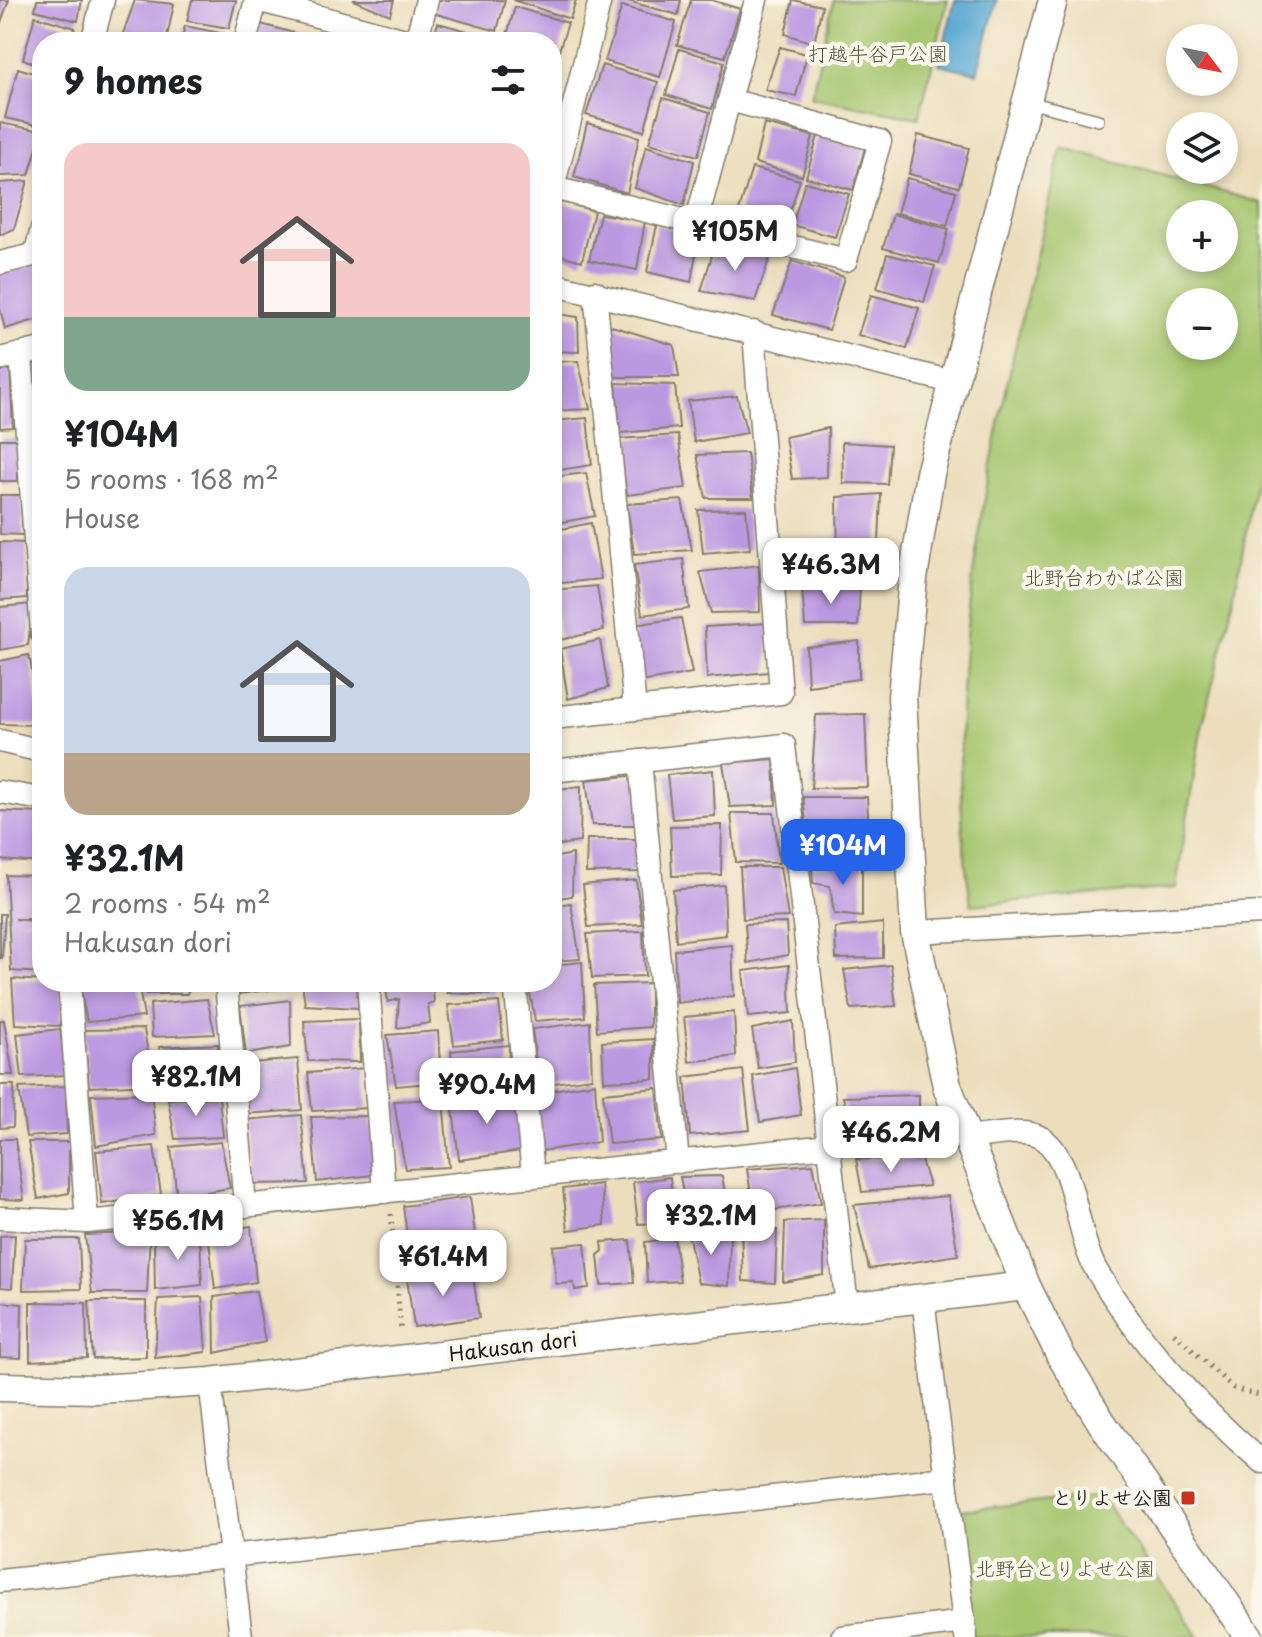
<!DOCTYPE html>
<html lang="en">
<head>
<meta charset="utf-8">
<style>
	:root { --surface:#fff; --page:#f6f6f6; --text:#202124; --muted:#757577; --accent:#2563eb }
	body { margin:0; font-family:"Playpen Sans","Klee One",sans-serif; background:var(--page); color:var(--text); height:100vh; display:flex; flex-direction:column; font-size:30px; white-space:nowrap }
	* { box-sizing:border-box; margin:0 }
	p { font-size:26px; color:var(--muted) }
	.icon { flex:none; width:44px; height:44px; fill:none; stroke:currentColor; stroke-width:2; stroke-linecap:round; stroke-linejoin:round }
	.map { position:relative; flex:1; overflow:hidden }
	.sheet { position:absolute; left:32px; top:32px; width:530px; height:960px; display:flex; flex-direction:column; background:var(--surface); border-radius:32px; box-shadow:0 4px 12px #0003 }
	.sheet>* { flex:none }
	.needle { width:52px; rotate:122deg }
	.tools { position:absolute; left:1166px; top:24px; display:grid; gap:16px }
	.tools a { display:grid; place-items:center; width:72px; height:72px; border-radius:50%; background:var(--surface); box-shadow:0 4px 12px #0003; font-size:40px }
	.price { position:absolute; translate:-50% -68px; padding:0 18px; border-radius:16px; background:#fff; color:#222; font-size:26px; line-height:52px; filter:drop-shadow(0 2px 4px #0008) }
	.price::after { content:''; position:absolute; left:50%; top:48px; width:24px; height:18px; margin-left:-12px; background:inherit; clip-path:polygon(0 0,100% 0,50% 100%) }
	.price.selected { background:var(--accent); color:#fff }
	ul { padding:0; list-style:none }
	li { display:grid; align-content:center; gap:16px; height:424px; padding:0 32px }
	li span { display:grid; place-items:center; height:248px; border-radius:24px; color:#555 }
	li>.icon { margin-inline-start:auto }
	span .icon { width:144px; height:144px; fill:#fffc; stroke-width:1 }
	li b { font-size:34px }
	h2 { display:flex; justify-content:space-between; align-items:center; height:96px; padding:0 32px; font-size:34px }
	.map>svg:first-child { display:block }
	.green { fill:#a6c66e; stroke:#617145; stroke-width:2; fill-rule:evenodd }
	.water { fill:#59a7d2; stroke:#3a6277; stroke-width:2 }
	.building { fill:#bb99e1 }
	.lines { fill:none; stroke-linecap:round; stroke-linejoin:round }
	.service-casing { stroke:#847d6c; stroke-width:14 }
	.minor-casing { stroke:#847d6c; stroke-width:25 }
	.tertiary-casing { stroke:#847d6c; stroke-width:31 }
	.path { stroke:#847d6c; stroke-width:5; stroke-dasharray:2 6; stroke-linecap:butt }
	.service { stroke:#fff; stroke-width:11 }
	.minor { stroke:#fff; stroke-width:22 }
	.tertiary { stroke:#fff; stroke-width:28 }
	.poi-dot { fill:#c8321e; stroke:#fbf7ec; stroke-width:3 }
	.labels { text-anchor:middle; stroke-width:8; stroke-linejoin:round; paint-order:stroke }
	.park-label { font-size:20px; fill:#4c5839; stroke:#fbf7ec }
	.street-label { font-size:20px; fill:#1c1c1c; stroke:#fbf7ec }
	.poi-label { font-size:20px; font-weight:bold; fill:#1c1c1c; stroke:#fbf7ec; text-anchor:end }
</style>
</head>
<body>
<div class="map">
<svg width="1262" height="1637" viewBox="0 0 1262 1637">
	<rect width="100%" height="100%" fill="#fbf7ec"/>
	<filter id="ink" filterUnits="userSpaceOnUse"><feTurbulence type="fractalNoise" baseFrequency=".0125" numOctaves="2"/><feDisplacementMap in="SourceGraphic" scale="16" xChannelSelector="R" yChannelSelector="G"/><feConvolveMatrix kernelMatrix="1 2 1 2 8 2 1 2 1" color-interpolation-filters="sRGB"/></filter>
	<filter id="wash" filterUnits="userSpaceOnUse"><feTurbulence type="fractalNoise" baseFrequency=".006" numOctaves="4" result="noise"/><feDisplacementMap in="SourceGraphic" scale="32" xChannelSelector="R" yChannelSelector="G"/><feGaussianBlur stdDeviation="1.8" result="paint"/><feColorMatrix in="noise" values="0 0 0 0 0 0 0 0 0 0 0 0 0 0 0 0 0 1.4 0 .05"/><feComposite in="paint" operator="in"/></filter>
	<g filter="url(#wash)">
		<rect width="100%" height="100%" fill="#ecdebc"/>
		<!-- green -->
		<g class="green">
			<path d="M834 0H948L919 118 811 97Z"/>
			<path d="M1061 147 1262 203V445L1234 598 1201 731 1176 888 971 905C932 651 1006 393 1061 147ZM1224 214V258H1180V214ZM1180 302H1224V346H1180Z"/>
			<path d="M1101 1496 1199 1637H971L951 1511Z"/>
		</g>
		<!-- water -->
		<path class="water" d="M955 0H997L977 73 939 64Z"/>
		<g id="blocks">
			<!-- building -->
			<g class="building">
				<path d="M0 0H9L0 25Z"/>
				<path d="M37 0H82L78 21 35 10Z"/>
				<path d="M135 0 174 4 166 42H120Z"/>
				<path d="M192 0H236L229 28 187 21Z"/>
				<path d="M353 0H394L390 15Z"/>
				<path d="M438 0H505L497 31 433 13Z"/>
				<path d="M513 0H576L570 19Z"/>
				<path d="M624 0H681L678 15Z"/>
				<path d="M691 0H711L740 9 725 57 677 45Z"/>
				<path d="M793 0 822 6 814 43 785 34Z"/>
				<path d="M622 6 676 22 660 77 605 61Z"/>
				<path d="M515 7 568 23 553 69 552 42H505Z"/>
				<path d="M35 16 75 28 72 42H42V66L23 59Z"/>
				<path d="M438 23 496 39 495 42H432Z"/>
				<path d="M261 24 323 41V42H255Z"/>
				<path d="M185 26 226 34 224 42H181Z"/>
				<path d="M780 47 807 54 796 96 765 90Z"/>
				<path d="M679 49 724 62 712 109 666 95Z"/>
				<path d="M602 65 658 82 644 131 586 115Z"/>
				<path d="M18 68 42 76V126L5 118Z"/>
				<path d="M663 98 710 112 698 156 649 143Z"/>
				<path d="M0 123 42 131 29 175 0 176Z"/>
				<path d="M587 123 639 137 627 193 574 177Z"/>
				<path d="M764 124 813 136 802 176 755 163Z"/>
				<path d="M918 135 969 148 959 187 909 174Z"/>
				<path d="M818 136 865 148 853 190 806 177Z"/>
				<path d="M646 146 694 161 684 205 635 188Z"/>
				<path d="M752 168 800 180 786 224 739 211Z"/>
				<path d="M907 178 956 191 947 226 897 213Z"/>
				<path d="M28 181 14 229 0 235V183Z"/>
				<path d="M805 182 849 194 835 237 792 225Z"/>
				<path d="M552 199 594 211 582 261 552 253Z"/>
				<path d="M600 214 645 221 637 270 589 260Z"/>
				<path d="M893 214 949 229 939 263 883 248Z"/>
				<path d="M657 225 699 236 691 282 647 272Z"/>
				<path d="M716 243 770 257 755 301 701 291Z"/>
				<path d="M887 254 935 266 924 302 877 288Z"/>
				<path d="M792 261 844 277 829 330 773 315Z"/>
				<path d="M42 263V318L5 329 0 309V274Z"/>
				<path d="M871 295 919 308 907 349 858 335Z"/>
				<path d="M552 313 578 317 579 352 552 351Z"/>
				<path d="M605 324 674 345 679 377H614Z"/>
				<path d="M578 361 590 409 552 411V362Z"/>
				<path d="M42 363V423L35 424 28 364Z"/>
				<path d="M10 369 13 427 0 428V372Z"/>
				<path d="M616 383 675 385 679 428 620 433Z"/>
				<path d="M737 396 747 433 694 442 688 401Z"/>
				<path d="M587 418 592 465 552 471V421Z"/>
				<path d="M828 428 827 477 792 479 785 437Z"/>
				<path d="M42 431V472H40L33 432Z"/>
				<path d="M678 435 686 488 627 495 618 439Z"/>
				<rect x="0" y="439" width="18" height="42"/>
				<path d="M842 442 890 445 887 484 843 483Z"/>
				<path d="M747 453 753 498H706L697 455Z"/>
				<path d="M586 473 595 516 552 524V477Z"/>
				<path d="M881 494 878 568 838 572 837 497Z"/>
				<path d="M0 495H21L23 535 0 534Z"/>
				<path d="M682 500 692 550 634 554 627 504Z"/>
				<path d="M746 509 750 549 703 553 698 510Z"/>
				<path d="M591 523 601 579 553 584 552 531Z"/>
				<path d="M0 542 26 543 27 598 0 600Z"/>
				<path d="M683 559 689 609 642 615 634 565Z"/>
				<path d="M759 565 760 612 711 613 700 572Z"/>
				<path d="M597 586 604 630 560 640 552 590Z"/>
				<path d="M802 587H860L858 626H805Z"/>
				<path d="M33 604 28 645 0 650V607Z"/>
				<path d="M681 618 692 673 641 682 633 625Z"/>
				<path d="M769 623 768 672 707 678 705 627Z"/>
				<path d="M600 640 608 688 568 699 560 649Z"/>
				<path d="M859 641V679L808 686 806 647Z"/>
				<path d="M29 655 42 725 0 724V661Z"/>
				<path d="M865 714 868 787 811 788 816 715Z"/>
				<path d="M774 759 776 805 730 807 723 763Z"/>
				<path d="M713 770 715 816 672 819 667 775Z"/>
				<path d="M641 775 642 825H592L586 780Z"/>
				<path d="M581 786 580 842 552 846V790Z"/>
				<path d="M803 797H867L870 848 809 850Z"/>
				<path d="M0 811 42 813V863L0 860Z"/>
				<path d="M731 813H774L779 863 736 862Z"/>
				<path d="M722 825 721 875 672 876 670 826Z"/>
				<path d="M587 839H639L641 872 586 873Z"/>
				<path d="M573 854 572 896 552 899V858Z"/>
				<path d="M862 862V917L834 914 830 886 813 883 812 868Z"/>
				<path d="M740 867H780L788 917 743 919Z"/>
				<path d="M6 875 42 876V919H15L42 922V973L11 971Z"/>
				<path d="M636 880 642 924 588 927 583 885Z"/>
				<path d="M724 885 726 935 676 941 673 890Z"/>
				<path d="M571 903 580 959 552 961V906Z"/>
				<path d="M0 914H5L2 958H0Z"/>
				<path d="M786 923 788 955 748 963 745 924Z"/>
				<path d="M883 923V958L836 959 835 928Z"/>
				<path d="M643 931 645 976 592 978 587 934Z"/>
				<path d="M732 945 734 996 677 1003 674 950Z"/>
				<path d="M582 962 585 1017 535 1021 528 982H552V965Z"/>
				<path d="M789 965 791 1013 748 1017 743 971Z"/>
				<path d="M891 965 896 1006 851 1009 844 970Z"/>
				<path d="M12 979 62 982 60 1026 15 1024Z"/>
				<path d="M79 982H138L144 1017 87 1022Z"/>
				<path d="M145 982H191L187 994H146Z"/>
				<path d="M238 982H284V988L238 994Z"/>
				<path d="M302 982H358V1008L305 1005Z"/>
				<path d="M385 982H432L434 1002 428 1004 430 1023 397 1028 399 999 388 1002Z"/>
				<path d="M445 982H495L496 995 447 993Z"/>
				<path d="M650 983V1027L597 1031 594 985Z"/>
				<path d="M207 999 215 1034 152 1037 150 1004Z"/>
				<path d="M290 1000 291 1047 246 1054 240 1006Z"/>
				<path d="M499 1002 503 1040 454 1045 448 1005Z"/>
				<path d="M734 1012 736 1056 689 1062 684 1017Z"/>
				<path d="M359 1019 360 1062 308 1061 304 1021Z"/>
				<path d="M0 1020H4L13 1075H0Z"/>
				<path d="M793 1021 795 1062 758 1068 752 1029Z"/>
				<path d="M590 1022 592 1078 539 1085 532 1029Z"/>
				<path d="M60 1029 66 1075 22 1077 17 1034Z"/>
				<path d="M144 1029 153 1084 89 1087 84 1030Z"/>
				<path d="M438 1031 441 1082 396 1086 387 1035Z"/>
				<path d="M654 1039V1079L604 1081 602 1042Z"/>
				<path d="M218 1044V1093L166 1094 159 1047Z"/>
				<path d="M509 1045 508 1085 455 1092 451 1051Z"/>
				<path d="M298 1059 302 1110 244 1114 239 1064Z"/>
				<path d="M365 1068 368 1108 312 1111 308 1073Z"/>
				<path d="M795 1068 801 1115 760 1122 753 1076Z"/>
				<path d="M743 1070 750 1130 690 1136 685 1077Z"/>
				<path d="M595 1083 599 1142 542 1151 535 1093Z"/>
				<path d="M0 1085H14L13 1127 0 1128Z"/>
				<path d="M66 1086 67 1134 26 1137 19 1088Z"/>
				<path d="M657 1088 662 1140 609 1144 603 1093Z"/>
				<path d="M515 1092 521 1151 459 1160 452 1100Z"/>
				<path d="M151 1093 156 1135 96 1146 91 1095Z"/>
				<path d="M919 1095V1146L855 1145 843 1097Z"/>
				<path d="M219 1097 223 1137 175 1139 168 1099Z"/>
				<path d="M443 1099 449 1167 405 1169 394 1101Z"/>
				<path d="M301 1115 308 1183 253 1184 244 1120Z"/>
				<path d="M370 1116 382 1174 317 1182 311 1117Z"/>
				<path d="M0 1139H15L24 1200 0 1199Z"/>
				<path d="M28 1142H69V1193L38 1199Z"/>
				<path d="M221 1142 230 1188 177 1197 171 1147Z"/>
				<path d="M154 1146 161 1195 102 1204 96 1151Z"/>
				<path d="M856 1159 921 1160 929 1186 862 1192Z"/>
				<path d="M813 1164 821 1203 754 1213 747 1169Z"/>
				<path d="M722 1176 730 1222H689L680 1177Z"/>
				<path d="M670 1177 675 1222 638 1224 633 1182Z"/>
				<path d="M601 1184 605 1225 568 1230 563 1189Z"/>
				<path d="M948 1196 958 1255 869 1269 854 1205Z"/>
				<path d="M470 1197 477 1249 410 1258 403 1206Z"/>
				<path d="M824 1220V1275L783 1282 785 1222Z"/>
				<path d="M251 1226 256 1282 215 1289 208 1234Z"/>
				<path d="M741 1227 777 1230 775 1283 743 1281Z"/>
				<path d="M150 1232 147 1293H92L85 1235Z"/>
				<path d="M688 1232 730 1233 729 1286 698 1283Z"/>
				<path d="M200 1234 202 1285 155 1290 154 1239Z"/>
				<path d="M15 1235 12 1288 0 1287V1236Z"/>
				<path d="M674 1238 680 1281 647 1283 645 1242Z"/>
				<path d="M25 1239H79L81 1289 23 1290Z"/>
				<path d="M630 1240 634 1283 601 1285 598 1255 603 1251 602 1242Z"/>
				<path d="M585 1243 589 1288 575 1290 574 1283 556 1284 553 1246Z"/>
				<path d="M472 1269 479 1318 414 1327 407 1278Z"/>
				<path d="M256 1291 265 1342 215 1353 214 1297Z"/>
				<path d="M202 1297 206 1352 155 1358 158 1299Z"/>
				<path d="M89 1301H146V1357L93 1359Z"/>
				<path d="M0 1302 22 1304 21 1358 0 1357Z"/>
				<path d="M30 1302 86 1303 87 1358 30 1361Z"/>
			</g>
		</g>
	</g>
	<g filter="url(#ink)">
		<use href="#blocks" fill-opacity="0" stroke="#847d6c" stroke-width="2"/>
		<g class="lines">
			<!-- service casing -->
			<g class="service-casing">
				<path id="service" d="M1029 102 1098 120"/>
			</g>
			<!-- minor casing -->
			<g class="minor-casing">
				<g id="minor">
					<path d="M257 0 413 42"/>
					<path d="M600 0 553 188 846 260 880 141 730 100"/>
					<path d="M92 42 103 0"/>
					<path d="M245 42 256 0"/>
					<path d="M416 42 427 0"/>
					<path d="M696 223 756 0"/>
					<path d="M35 255 42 229"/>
					<path d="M0 263 42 253"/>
					<path d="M552 284 953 382"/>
					<path d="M21 354 42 633"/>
					<path d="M0 359 42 349"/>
					<path d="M635 709 781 693 754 332"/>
					<path d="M552 718 635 709 595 292"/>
					<path d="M0 741 42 751"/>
					<path d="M640 761 678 1162"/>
					<path d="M552 771 784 745 847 1307"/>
					<path d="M0 792 42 799"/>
					<path d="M915 932 1262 913"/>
					<path d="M69 982 87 1222"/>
					<path d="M226 982 245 1206"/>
					<path d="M368 982 384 1192"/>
					<path d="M515 982 533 1176"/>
					<path d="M965 1138C987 1137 1025 1126 1043 1139 1075 1161 1076 1233 1095 1268 1138 1341 1198 1407 1262 1462"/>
					<path d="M0 1218 87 1222 829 1146"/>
					<path d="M923 1299 966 1637"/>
					<path d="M210 1382 241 1637"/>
					<path d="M0 1581 946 1478"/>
					<path d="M842 1637 964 1622"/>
				</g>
			</g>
			<!-- tertiary casing -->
			<g class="tertiary-casing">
				<g id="tertiary">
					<path d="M1053 0 930 474 913 578 902 697 915 932 947 1086 1026 1286 1061 1356 1102 1423 1249 1637"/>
					<path d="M0 1387 97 1389 210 1382 1026 1286"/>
				</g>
			</g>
			<!-- path -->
			<g class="path">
				<path d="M391 1214 401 1332"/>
				<path d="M1174 1333 1233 1388 1262 1396"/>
			</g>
			<!-- service -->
			<use href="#service" class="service"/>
			<!-- minor -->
			<use href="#minor" class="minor"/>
			<!-- tertiary -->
			<use href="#tertiary" class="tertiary"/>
		</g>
	</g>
	<!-- markers -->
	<rect class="poi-dot" x="1180" y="1490" width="16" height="16" rx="4"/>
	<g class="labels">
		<!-- park labels -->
		<g class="park-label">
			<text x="878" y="61">打越牛谷戸公園</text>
			<text x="1104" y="585">北野台わかば公園</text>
			<text x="1065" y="1576">北野台とりよせ公園</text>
		</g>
		<!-- street labels -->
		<g class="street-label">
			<text transform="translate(513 1347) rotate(-7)" y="7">Hakusan dori</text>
		</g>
		<!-- poi labels -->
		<g class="poi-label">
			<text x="1172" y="1505">とりよせ公園</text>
		</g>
	</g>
</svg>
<div class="tools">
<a><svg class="needle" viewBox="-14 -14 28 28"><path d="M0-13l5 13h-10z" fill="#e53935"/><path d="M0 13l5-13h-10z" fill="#757577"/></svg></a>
<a><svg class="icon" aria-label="layers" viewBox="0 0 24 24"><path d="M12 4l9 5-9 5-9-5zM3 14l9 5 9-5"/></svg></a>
<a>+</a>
<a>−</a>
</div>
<b class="price" style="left:735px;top:273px">¥105M</b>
<b class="price" style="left:831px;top:606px">¥46.3M</b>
<b class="price selected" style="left:843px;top:887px">¥104M</b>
<b class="price" style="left:196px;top:1118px">¥82.1M</b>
<b class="price" style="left:487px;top:1126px">¥90.4M</b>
<b class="price" style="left:891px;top:1174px">¥46.2M</b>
<b class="price" style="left:711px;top:1257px">¥32.1M</b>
<b class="price" style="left:178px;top:1262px">¥56.1M</b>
<b class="price" style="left:443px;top:1298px">¥61.4M</b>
<section class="sheet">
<h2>9 homes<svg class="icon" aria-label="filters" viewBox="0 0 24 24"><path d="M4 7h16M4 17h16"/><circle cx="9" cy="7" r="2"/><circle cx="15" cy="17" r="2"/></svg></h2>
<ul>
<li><span style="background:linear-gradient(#f6c9c9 70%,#7fa58c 0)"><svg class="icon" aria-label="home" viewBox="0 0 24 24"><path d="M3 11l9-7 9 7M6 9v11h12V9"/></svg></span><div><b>¥104M</b><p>5 rooms · 168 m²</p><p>House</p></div></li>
<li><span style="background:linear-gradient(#c9d6e8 75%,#b9a48a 0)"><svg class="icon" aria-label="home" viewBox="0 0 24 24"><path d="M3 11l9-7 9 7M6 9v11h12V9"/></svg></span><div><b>¥32.1M</b><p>2 rooms · 54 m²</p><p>Hakusan dori</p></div></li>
</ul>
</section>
</div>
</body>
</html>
